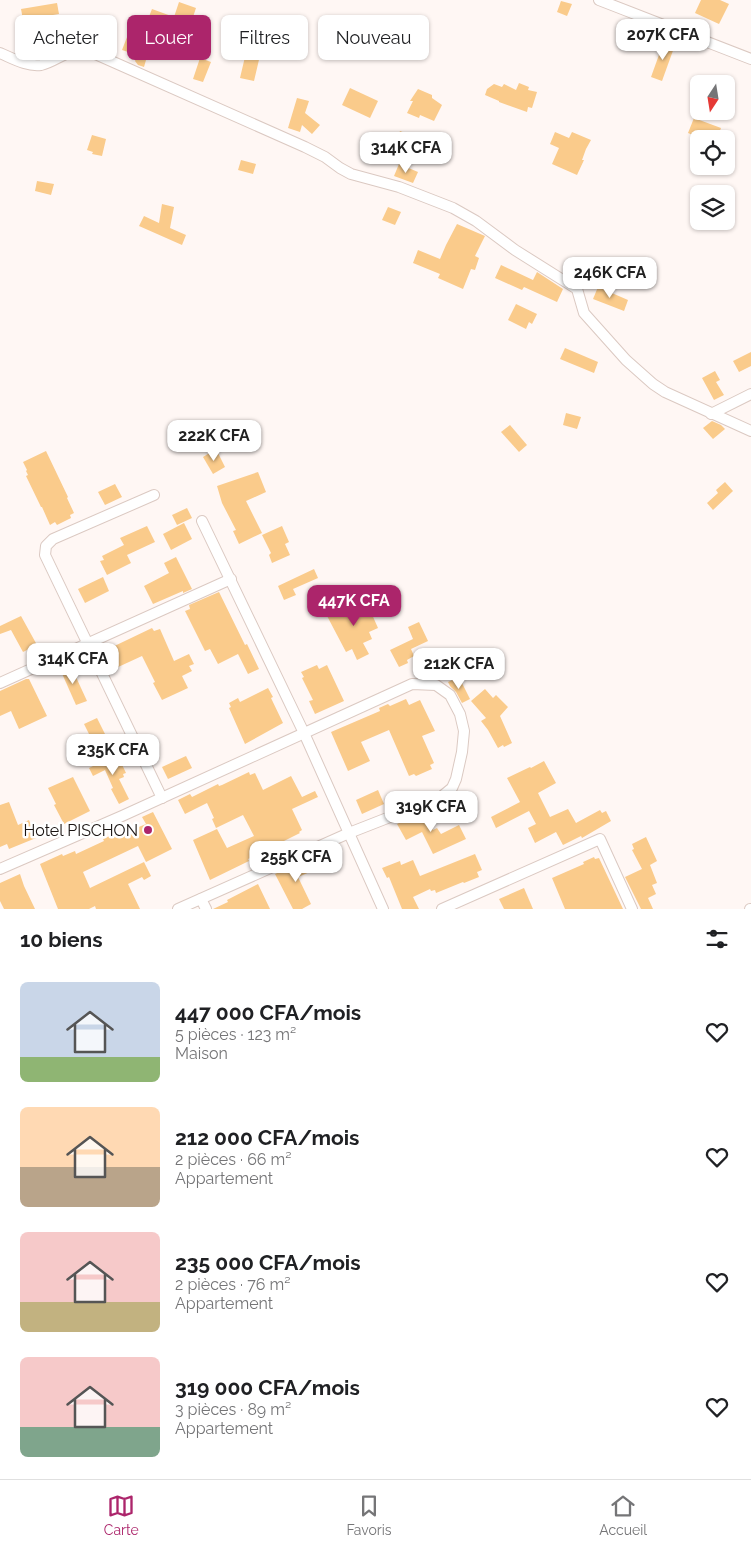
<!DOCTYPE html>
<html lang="fr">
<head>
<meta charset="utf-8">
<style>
	:root { --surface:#fff; --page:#f6f6f6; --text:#202124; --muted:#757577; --line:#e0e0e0; --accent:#ac256b }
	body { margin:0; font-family:Raleway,sans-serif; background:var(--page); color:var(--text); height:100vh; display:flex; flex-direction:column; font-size:19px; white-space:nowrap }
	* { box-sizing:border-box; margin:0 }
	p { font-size:16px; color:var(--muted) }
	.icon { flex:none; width:28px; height:28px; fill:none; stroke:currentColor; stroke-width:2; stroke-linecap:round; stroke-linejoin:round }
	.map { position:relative; height:909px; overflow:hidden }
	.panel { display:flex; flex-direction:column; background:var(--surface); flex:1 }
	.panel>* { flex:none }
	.hud { position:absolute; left:15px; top:15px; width:500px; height:45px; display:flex; gap:10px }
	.needle { width:32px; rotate:192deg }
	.controls { position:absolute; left:690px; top:75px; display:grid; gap:10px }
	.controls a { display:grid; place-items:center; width:45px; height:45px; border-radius:8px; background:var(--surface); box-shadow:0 1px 4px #0004; font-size:25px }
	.price { position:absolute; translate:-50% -42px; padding:0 11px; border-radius:10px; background:#fff; color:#222; font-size:16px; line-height:32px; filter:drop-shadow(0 1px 2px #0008) }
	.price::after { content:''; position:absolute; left:50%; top:30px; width:15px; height:11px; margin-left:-8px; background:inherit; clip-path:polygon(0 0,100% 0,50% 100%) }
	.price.on { background:var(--accent); color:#fff }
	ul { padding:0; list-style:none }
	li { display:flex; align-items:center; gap:15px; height:125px; padding:0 20px }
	li span { display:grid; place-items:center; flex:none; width:140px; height:100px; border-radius:8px; color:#555 }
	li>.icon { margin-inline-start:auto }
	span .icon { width:60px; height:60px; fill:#fffc; stroke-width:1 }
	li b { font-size:21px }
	h2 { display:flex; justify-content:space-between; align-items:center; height:60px; padding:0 20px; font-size:21px }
	.tag { padding:0 18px; border-radius:8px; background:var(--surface); box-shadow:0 1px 4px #0004; font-size:18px; line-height:45px }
	.tag.on { background:var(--accent); color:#fff }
	.tab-bar { display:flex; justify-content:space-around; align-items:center; height:70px; border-top:1px solid var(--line); background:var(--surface); font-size:14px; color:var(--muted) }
	.tab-bar a { display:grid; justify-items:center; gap:2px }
	.tab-bar .on { color:var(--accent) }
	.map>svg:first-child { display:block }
	.building { fill:#facb8b }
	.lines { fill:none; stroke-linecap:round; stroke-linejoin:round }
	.minor-casing { stroke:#dbc9c2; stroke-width:12 }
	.minor { stroke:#fff; stroke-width:10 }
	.poi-dot { fill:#ac256b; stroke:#fff; stroke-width:2 }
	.labels { text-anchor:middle; stroke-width:5; stroke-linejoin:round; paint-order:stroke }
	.poi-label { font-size:16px; fill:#1a1412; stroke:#fff; text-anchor:end }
</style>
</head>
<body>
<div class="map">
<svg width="751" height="909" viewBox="0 0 751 909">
	<rect width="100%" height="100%" fill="#fff7f4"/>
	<!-- building -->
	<g class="building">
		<path d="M701 0H720L729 4 719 24 695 13Z"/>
		<path d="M561 1 572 4 567 16 557 12Z"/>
		<path d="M179 2 196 8 191 23 195 24 185 51 161 41 156 55 148 53 144 67 138 65 135 61 137 55 122 50 129 32 141 37 152 9 174 17Z"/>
		<path d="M57 3 59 14 23 20 21 9Z"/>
		<path d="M239 22 258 27 260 22 276 27V29L282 30 275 51 262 47 254 81 240 78 248 44 233 39Z"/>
		<path d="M664 41 675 45 662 81 651 77Z"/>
		<path d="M200 58 211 62 203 82 193 79Z"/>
		<path d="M519 83 529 87 528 90 537 92 532 108 528 107 527 112 499 102V101L485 95 487 89 494 84 502 87 504 84 516 90Z"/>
		<path d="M350 88 378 101 370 118 342 105Z"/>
		<path d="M418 89 432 95V98L442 105 434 121 420 115 419 118 407 113 413 101H410Z"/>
		<path d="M297 98 309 101 305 113 320 125 312 134 302 125 300 132 288 128Z"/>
		<path d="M694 118 721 128 717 139H703L688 133Z"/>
		<path d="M400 131 423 140 419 153 395 144Z"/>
		<path d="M555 132 569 138 572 132 591 140 586 149 582 160H584L577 175 552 164 559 148 550 144Z"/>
		<path d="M92 135 106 139 102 156 92 154 93 152 87 150Z"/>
		<path d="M241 160 256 164 253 174 238 170Z"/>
		<path d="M399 164 418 172 413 183 394 176Z"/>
		<path d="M37 181 54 184 51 195 35 191Z"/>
		<path d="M162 204 174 207 170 228 186 235 182 245 139 226 144 216 159 223Z"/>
		<path d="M388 207 401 212 395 225 382 220Z"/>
		<path d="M457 224 485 236 475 256 479 258 475 270 471 269 463 289 438 278 440 274 413 263 418 250 440 259 446 245Z"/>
		<path d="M501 265 533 280 537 272 563 289 557 302 524 287 522 290 495 278Z"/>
		<path d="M598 287 628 300 624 311 593 299Z"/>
		<path d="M516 304 537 314 532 324 529 322 526 329 508 320Z"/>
		<path d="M565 348 598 362 594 373 560 359Z"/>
		<path d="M751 352V366L739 372 733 361Z"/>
		<path d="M715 371 720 380 716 382 724 395 714 400 702 378Z"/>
		<path d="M566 413 581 417 577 429 563 425Z"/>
		<path d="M712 421 721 425 725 429 713 439 703 428Z"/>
		<path d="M510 425 527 445 519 452 501 432Z"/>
		<path d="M216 449 225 467 213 474 203 457Z"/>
		<path d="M46 451 68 497 67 498 74 513 70 515 71 518 57 525 55 522 50 525 42 507H41L26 476 28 475 26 471 27 470 23 462Z"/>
		<path d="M258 472 266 492 246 501 262 533 239 544 233 531 236 530 222 503 217 486Z"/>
		<path d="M725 482 733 491 713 510 707 503 718 493 716 490Z"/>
		<path d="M115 484 122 497 105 505 98 492Z"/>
		<path d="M187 508 192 518 177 525 172 515Z"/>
		<path d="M184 523 192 539 171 550 163 534Z"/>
		<path d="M147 526 155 542 127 555 131 563 107 575 100 561 104 560 102 556 124 545 120 538Z"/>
		<path d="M282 526 289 542 285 544 290 555 272 563 269 555 271 553 262 535Z"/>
		<path d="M176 557 192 589 183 593V591L153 604 144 586 169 573 164 563Z"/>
		<path d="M314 569 318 578 293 589 296 595 284 600 278 586Z"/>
		<path d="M103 577 109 591 85 603 78 589Z"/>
		<path d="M219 592 245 645 247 644 259 669 248 674 238 654 218 664 210 649 205 651 185 611 190 609 189 605Z"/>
		<path d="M363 599 369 611 370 610 378 628 369 632 372 639 363 643 369 654 357 660 352 649 346 652 326 614 334 610 336 612Z"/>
		<path d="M21 616 37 645 23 652 11 630 0 634V626Z"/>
		<path d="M419 622 428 641 411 649 414 656 407 660 408 663 399 667 390 650 413 639 408 627Z"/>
		<path d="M152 628 154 631 160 629 174 661 189 654 194 664 189 666 192 671 182 676 188 688 162 700 153 683 155 682 142 656 116 668 115 665 107 668 99 651 103 649 104 651Z"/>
		<path d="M70 664 87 701 76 705 60 669Z"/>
		<path d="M317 665 319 669 327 665 344 701 315 714 309 701 313 700 302 678 304 677 301 672Z"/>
		<path d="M459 677 470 699 462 703 456 692 450 686 448 682Z"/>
		<path d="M26 679H29L47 716 19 729 11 711 0 716V691Z"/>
		<path d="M268 688 273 697 271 698 283 723 245 744 229 708 231 707 229 703 238 698 240 702Z"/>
		<path d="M485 689 493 698 496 695 508 707 500 716 512 743 504 747 503 745 498 748 488 730 481 721 486 718 471 701Z"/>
		<path d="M406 699 409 705 420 700 435 731 422 736 434 763 430 765 432 769 416 776 414 774 409 776 389 730 361 742 370 761 348 771 331 732 380 711 379 708 388 704 390 706Z"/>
		<path d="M97 718 106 736 93 742 84 724Z"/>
		<path d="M117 754 126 773 123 774 124 777 119 779 129 799 119 804 111 789 113 788 105 770 93 776 89 768Z"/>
		<path d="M186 756 192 768 168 779 162 767Z"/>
		<path d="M544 761 556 783 538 793 550 817 568 809 576 823 600 810 602 813 606 811 611 821 582 838 581 836 563 845 556 832 535 843 528 828 536 824 529 811 496 828 491 817 520 802 507 778 530 767 531 768Z"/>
		<path d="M249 772 250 775 255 773 263 790 291 776 302 797 315 791 318 797 292 809 302 830 299 832 300 833 278 844V846L248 859 249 861 210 880 193 840 217 829 227 848 254 836 243 815 216 828 212 819 214 818 207 803 185 814 178 800 190 794 192 797 218 784 219 786 222 785Z"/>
		<path d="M73 777 90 811 64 824 54 805 56 804 48 788Z"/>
		<path d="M378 790 384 804 362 814 356 800Z"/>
		<path d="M9 802 18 825 29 820 36 838 9 849 7 844 0 847V805Z"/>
		<path d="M424 811 433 830 437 828 441 834 459 825 466 839 433 854 422 832 406 840 397 824Z"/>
		<path d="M153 812 172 849 146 862 138 846 83 872 90 888 144 862 151 876 144 880 142 877 128 884 140 909H96L95 906 89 909H58L40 864 62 854 63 856 75 851 76 854 104 841 103 839 116 833 117 836 146 824 142 817Z"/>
		<path d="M646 837 657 861 650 865 657 883 652 885 656 894 648 898 653 909H641L625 877 642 869 632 850 634 849 632 844Z"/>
		<path d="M475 854 482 870 477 872 479 877 464 883 463 882 436 893 435 890 431 891 430 889 413 897 419 909H402L389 877 387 878 382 868 400 861 401 865 413 860 420 876Z"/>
		<path d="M312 857 317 869 298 877 311 904 302 909H293L275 874Z"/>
		<path d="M594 857 595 859 599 858 623 909H565L552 878 584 864 583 862Z"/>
		<path d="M20 874 24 886 35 909H4L0 901V883Z"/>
		<path d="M258 884 270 909H213L228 902 227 900Z"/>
		<path d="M524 888 533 909H504L499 899Z"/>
	</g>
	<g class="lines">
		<!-- minor casing -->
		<g class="minor-casing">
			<g id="minor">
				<path d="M599 0 751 59"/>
				<path d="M0 53C12 58 27 67 41 65 55 62 68 49 82 50 85 50 90 52 93 53L305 147 325 157 340 168 351 174 399 187 453 208 476 221 515 250 577 289 584 313 626 360 653 384 665 392 751 431"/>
				<path d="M711 414 751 394"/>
				<path d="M154 495 53 539 46 546 45 555 162 798"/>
				<path d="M202 521 304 733 383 909"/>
				<path d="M0 683 231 579"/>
				<path d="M0 869 122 816 412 684 436 685 450 695 460 714 464 731 462 752 456 779 452 788 441 797 349 833 178 909"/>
				<path d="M201 899 206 909"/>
				<path d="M442 909 600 839 632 909"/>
				<path d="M750 909H751"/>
			</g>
		</g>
		<!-- minor -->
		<use href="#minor" class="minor"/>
	</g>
	<!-- markers -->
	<circle class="poi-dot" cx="148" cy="830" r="5"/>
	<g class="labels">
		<!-- poi labels -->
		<g class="poi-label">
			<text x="138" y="836">Hotel PISCHON</text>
		</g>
	</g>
</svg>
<div class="controls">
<a><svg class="needle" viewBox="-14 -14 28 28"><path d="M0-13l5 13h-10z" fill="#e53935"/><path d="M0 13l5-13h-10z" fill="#757577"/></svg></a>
<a><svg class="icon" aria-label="locate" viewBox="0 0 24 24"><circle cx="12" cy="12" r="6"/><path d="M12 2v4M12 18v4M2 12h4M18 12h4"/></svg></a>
<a><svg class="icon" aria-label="layers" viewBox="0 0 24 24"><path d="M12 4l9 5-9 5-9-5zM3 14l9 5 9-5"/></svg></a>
</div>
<b class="price" style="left:663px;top:61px">207K CFA</b>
<b class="price" style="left:406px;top:174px">314K CFA</b>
<b class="price" style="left:610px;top:299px">246K CFA</b>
<b class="price" style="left:214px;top:462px">222K CFA</b>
<b class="price on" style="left:354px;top:627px">447K CFA</b>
<b class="price" style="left:73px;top:685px">314K CFA</b>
<b class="price" style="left:459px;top:690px">212K CFA</b>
<b class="price" style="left:113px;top:776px">235K CFA</b>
<b class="price" style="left:431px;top:833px">319K CFA</b>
<b class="price" style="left:296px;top:883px">255K CFA</b>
<div class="hud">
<a class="tag">Acheter</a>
<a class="tag on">Louer</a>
<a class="tag">Filtres</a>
<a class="tag">Nouveau</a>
</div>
</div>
<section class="panel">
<h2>10 biens<svg class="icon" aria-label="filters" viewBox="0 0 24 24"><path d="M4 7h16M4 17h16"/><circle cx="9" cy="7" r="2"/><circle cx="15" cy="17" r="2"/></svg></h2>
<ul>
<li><span style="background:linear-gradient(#c9d6e8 75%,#8fb573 0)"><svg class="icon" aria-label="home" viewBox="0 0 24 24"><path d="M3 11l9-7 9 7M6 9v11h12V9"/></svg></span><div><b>447 000 CFA/mois</b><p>5 pièces · 123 m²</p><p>Maison</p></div><svg class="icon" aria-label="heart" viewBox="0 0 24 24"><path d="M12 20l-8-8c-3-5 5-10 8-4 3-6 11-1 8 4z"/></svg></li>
<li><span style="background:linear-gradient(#ffd9b3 60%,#b9a48a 0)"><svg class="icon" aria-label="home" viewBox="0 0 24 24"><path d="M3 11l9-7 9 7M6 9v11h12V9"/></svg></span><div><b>212 000 CFA/mois</b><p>2 pièces · 66 m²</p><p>Appartement</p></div><svg class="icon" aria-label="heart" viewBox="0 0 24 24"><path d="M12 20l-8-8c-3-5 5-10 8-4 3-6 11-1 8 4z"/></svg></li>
<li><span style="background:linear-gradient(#f6c9c9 70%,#c2b280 0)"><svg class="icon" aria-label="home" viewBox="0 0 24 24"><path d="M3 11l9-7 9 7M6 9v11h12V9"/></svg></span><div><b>235 000 CFA/mois</b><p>2 pièces · 76 m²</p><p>Appartement</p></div><svg class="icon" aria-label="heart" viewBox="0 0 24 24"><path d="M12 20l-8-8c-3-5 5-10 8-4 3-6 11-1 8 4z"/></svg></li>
<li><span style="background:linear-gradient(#f6c9c9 70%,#7fa58c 0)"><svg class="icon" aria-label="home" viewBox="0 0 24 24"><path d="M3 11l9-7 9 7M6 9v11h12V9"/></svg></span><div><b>319 000 CFA/mois</b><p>3 pièces · 89 m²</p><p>Appartement</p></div><svg class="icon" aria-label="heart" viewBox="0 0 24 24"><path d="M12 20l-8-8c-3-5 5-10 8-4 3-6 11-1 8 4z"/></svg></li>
</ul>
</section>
<nav class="tab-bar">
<a class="on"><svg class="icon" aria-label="map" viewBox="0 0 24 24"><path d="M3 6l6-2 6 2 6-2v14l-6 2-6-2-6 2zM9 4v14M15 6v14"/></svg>Carte</a>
<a><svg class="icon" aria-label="saved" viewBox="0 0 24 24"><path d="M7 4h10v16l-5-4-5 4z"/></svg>Favoris</a>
<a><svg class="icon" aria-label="home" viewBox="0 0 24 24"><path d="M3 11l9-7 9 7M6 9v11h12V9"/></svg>Accueil</a>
</nav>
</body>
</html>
